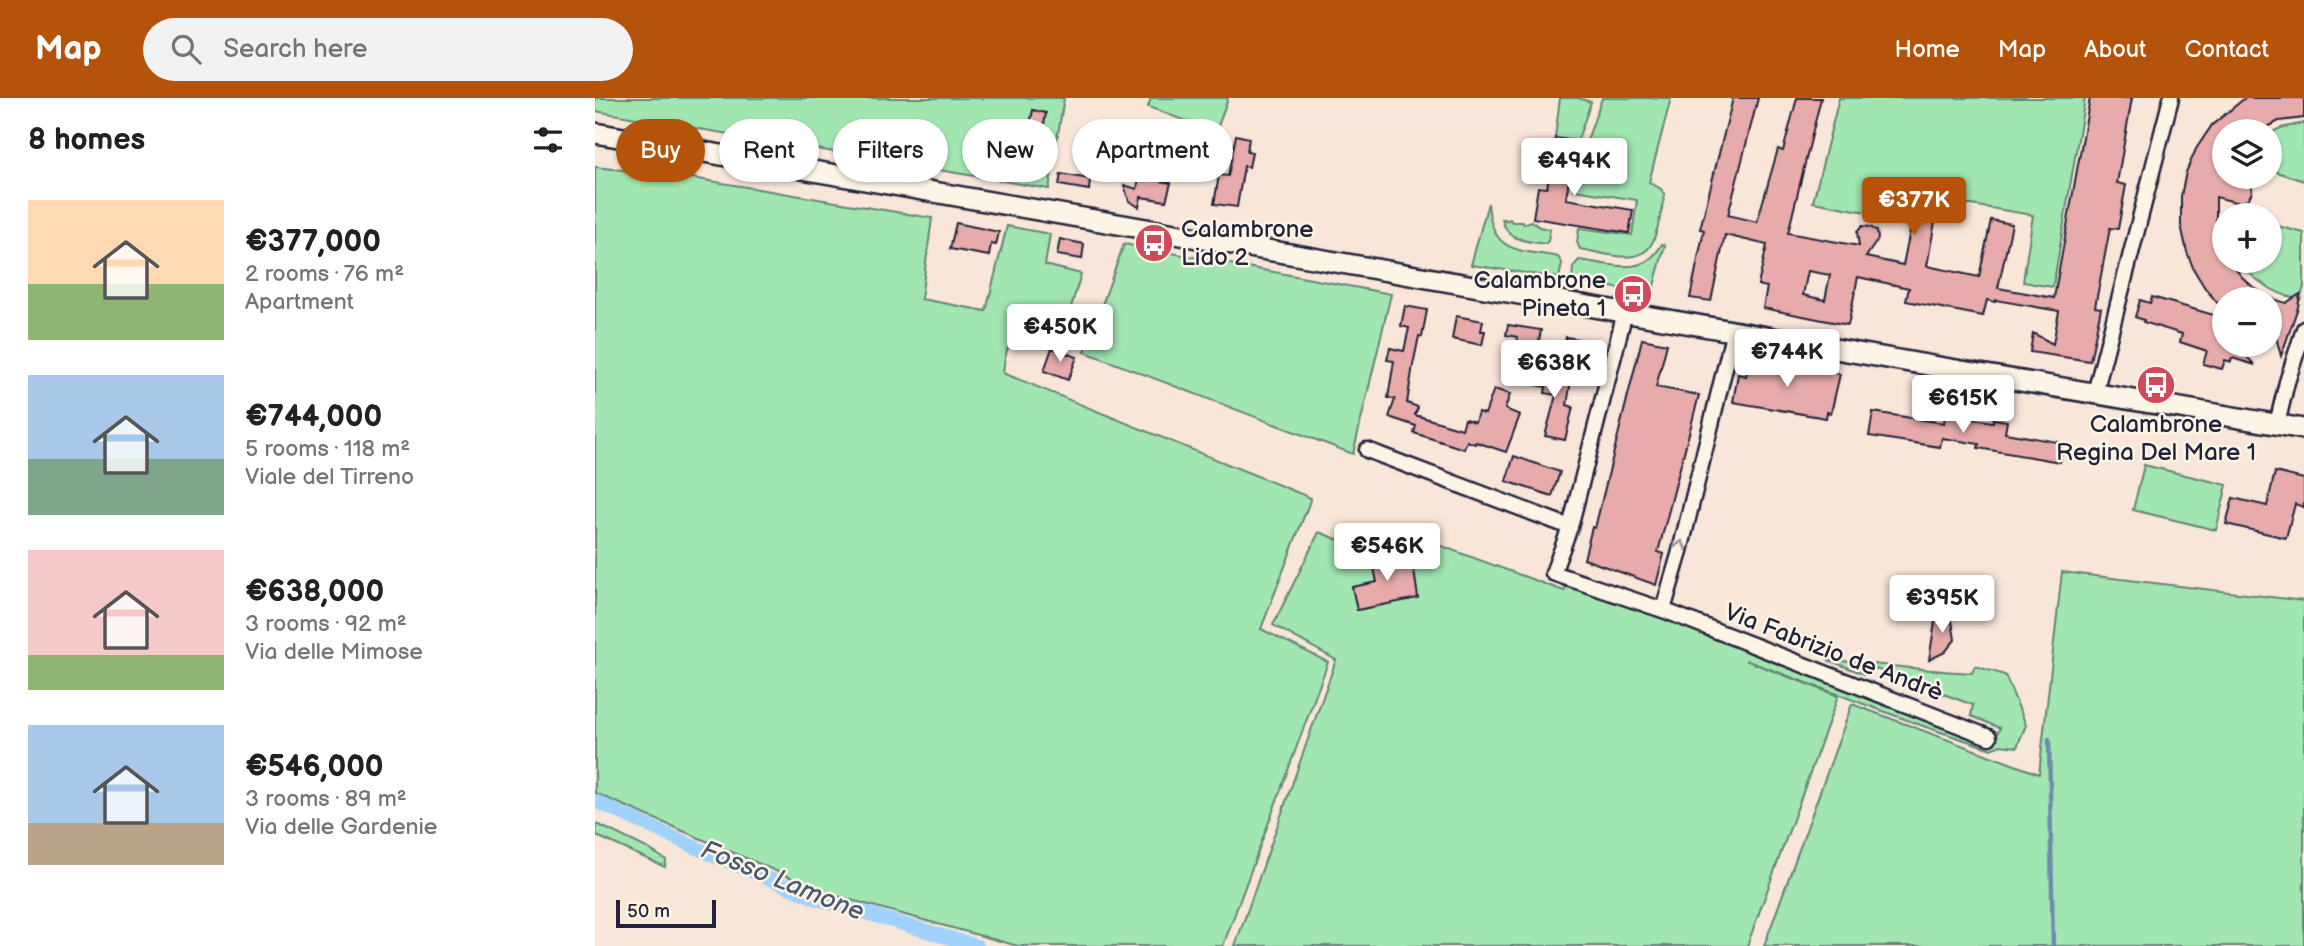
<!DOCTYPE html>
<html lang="en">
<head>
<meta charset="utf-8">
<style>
	:root { --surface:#fff; --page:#f2f2f2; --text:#202124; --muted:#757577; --accent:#b45309 }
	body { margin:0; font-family:"Balsamiq Sans",sans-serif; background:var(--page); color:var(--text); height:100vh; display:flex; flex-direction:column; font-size:26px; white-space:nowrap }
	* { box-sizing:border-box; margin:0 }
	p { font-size:23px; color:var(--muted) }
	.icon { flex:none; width:38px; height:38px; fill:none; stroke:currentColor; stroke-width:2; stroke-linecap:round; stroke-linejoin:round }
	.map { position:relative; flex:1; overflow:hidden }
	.details { display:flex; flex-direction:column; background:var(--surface); width:595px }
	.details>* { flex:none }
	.top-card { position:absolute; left:21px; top:21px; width:665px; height:63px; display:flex; gap:14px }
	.fabs { position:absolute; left:1617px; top:21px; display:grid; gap:14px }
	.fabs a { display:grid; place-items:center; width:70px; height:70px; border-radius:50%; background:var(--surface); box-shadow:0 2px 5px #0004; font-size:35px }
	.scale { position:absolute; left:21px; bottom:18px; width:100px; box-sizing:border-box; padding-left:7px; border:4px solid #22223b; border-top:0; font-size:19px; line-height:24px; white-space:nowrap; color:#22223b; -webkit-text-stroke:5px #fcf5e5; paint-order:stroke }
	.price { position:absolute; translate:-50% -60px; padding:0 16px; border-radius:7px; background:#fff; color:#222; font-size:23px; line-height:46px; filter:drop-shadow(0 2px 4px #0008) }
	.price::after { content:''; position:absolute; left:50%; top:42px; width:21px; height:16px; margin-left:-10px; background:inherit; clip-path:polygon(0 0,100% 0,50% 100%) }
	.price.on { background:var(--accent); color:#fff }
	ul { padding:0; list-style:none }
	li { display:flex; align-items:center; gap:21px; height:175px; padding:0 28px }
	li span { display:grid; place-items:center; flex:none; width:196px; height:140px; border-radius:0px; color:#555 }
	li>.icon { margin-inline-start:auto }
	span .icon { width:84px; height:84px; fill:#fffc; stroke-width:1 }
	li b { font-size:30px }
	h2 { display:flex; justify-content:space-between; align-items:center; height:84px; padding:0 28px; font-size:30px }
	.tag { padding:0 24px; border-radius:32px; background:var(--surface); box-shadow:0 2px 5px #0004; font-size:24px; line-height:63px }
	.tag.on { background:var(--accent); color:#fff }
	header { display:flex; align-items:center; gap:42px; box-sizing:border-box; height:98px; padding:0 35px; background:var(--accent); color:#fff }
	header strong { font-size:33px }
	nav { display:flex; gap:38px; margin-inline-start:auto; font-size:24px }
	.search { width:490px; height:63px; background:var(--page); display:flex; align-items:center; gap:18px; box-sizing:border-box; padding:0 24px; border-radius:38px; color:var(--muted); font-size:26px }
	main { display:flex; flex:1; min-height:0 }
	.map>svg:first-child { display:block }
	.green { fill:#a1e6b1; stroke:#628476; stroke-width:2 }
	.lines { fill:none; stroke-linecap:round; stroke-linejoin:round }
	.stream { stroke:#6e8cb0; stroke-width:4.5 }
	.canal { stroke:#a1d2fe; stroke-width:14 }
	.building { fill:#e6abaa; stroke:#22223b; stroke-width:2; fill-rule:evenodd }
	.minor-casing { stroke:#22223b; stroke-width:19 }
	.secondary-casing { stroke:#22223b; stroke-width:24 }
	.minor { stroke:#fcf5e5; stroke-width:14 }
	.secondary { stroke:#fcf5e5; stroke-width:19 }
	.oneway { stroke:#9a9698 }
	.labels { text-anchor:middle; stroke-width:5; stroke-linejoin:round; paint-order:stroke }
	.poi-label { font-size:24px; fill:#22223b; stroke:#fcf5e5; text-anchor:start }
	.street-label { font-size:24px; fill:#22223b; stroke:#fcf5e5 }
	.water-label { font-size:26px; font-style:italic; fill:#485776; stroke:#fcf5e5 }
</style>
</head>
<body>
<header>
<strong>Map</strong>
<div class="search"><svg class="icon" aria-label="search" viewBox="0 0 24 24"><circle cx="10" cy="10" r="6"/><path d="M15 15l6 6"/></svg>Search here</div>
<nav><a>Home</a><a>Map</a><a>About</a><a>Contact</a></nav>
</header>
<main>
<section class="details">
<h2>8 homes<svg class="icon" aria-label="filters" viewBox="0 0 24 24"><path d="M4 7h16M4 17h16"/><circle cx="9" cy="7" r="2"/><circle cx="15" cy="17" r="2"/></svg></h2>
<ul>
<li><span style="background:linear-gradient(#ffd9b3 60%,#8fb573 0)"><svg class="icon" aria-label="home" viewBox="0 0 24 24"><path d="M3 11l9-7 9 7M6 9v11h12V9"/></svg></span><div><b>€377,000</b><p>2 rooms · 76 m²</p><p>Apartment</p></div></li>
<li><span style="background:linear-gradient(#a9c7e8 60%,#7fa58c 0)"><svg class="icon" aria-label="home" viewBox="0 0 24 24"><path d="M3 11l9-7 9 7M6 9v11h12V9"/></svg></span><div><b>€744,000</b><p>5 rooms · 118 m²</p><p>Viale del Tirreno</p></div></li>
<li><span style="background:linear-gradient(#f6c9c9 75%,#8fb573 0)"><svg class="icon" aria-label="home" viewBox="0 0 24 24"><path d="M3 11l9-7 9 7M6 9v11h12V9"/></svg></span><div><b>€638,000</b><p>3 rooms · 92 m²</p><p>Via delle Mimose</p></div></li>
<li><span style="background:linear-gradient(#a9c7e8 70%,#b9a48a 0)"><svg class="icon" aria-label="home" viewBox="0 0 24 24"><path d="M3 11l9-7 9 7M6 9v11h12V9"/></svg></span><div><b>€546,000</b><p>3 rooms · 89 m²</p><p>Via delle Gardenie</p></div></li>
</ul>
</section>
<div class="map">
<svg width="1709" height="848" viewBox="0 0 1709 848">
	<rect width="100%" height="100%" fill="#f8e6d9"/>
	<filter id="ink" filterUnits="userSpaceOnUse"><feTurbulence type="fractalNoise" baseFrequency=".0143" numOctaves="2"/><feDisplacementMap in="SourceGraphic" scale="14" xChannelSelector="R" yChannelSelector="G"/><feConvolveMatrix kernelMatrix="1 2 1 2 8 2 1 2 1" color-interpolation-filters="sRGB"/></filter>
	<g filter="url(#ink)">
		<!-- green -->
		<g class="green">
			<path d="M0 0H469L454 91 0 13Z"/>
			<path d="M556 0H633L621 34 553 9Z"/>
			<path d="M965 0H983L996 4 982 44 960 40Z"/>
			<path d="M1007 0H1076L1054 84 1066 91 1070 97C1066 112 1064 132 1057 145 1044 170 1006 154 985 151L982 144 984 130 1037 137 1042 102 979 92 986 51H989Z"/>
			<path d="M1244 0H1490L1458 189 1428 184 1438 117 1308 96 1303 120 1218 104Z"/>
			<path d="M1709 25V83L1676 72 1675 35 1686 30Z"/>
			<path d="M0 69 91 79 337 120 326 201 391 213 412 128 455 136 450 167 486 176 470 229C429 229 412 229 408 275L716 400 666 531 733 564 628 848H423L234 796 0 695Z"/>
			<path d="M893 105C897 156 921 151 963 159L967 165 964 180 876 167Z"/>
			<path d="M907 121H910L911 123 915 121 917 124H927L929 126 936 123 944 129 955 131 953 143 950 146C931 143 912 143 907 121Z"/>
			<path d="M1675 126 1709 135V188L1705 202C1681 196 1658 183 1644 163H1675Z"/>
			<path d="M529 146 796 196 758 356 490 254Z"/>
			<path d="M1067 146 1070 147 1057 195 980 184 977 182 978 169 984 162C1016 166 1049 180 1067 146Z"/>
			<path d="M1549 367 1632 387 1621 432 1538 412Z"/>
			<path d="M792 428 969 493 972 487 977 485 1399 642 1405 630 1376 618 1378 607 1273 568 1269 576 1233 562C1281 565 1328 573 1377 575L1380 568 1410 577 1431 627 1422 649 1406 647 1396 651 1331 629 1150 562 1243 598 1152 848H640L741 562 678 527 724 434 762 449 788 442Z"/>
			<path d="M1467 474 1709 503V848H1169L1257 606 1444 676Z"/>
			<path d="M0 725 54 751 71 762 70 769 2 738Z"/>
		</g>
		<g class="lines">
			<!-- stream -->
			<path class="stream" d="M1454 641 1458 848"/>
			<!-- canal -->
			<path class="canal" d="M0 703 108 753 220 800 382 848"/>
		</g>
		<!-- building -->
		<g class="building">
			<path d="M1138 0H1163L1133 117 1162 124 1183 51 1188 53 1202 0H1226L1193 135 1264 148 1262 134 1267 128 1275 129 1282 133 1283 141 1271 159 1308 167 1319 113 1341 118 1332 168 1384 179 1396 122 1417 126 1403 190 1459 200 1495 0H1537L1522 85 1531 87 1523 131 1515 130 1500 209 1506 210 1495 263 1435 254 1438 235 1458 246 1464 213 1401 202 1400 204 1392 202 1388 218 1311 203 1314 190 1263 179 1253 227 1168 210 1172 189 1163 187 1172 147 1130 137 1116 203 1095 200 1109 132 1105 131ZM1213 173 1235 177 1230 202 1208 197Z"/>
			<path d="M1650 0H1709V20L1684 23 1665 33H1629V79H1650L1657 87V94L1654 100 1648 104H1640L1621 99V123L1629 151V163H1635L1647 179 1658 189 1678 201 1691 205 1705 196 1703 209 1686 258 1681 239 1675 237V201H1629V213L1610 190 1599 172 1592 154 1586 127V98L1591 74 1601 51 1617 27Z"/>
			<path d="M438 12 451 15 446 44 432 41Z"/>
			<path d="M641 37 654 40 652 54 657 55 654 69 649 68 642 109 619 106 624 77 633 78Z"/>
			<path d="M960 40 980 43 971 101 1038 112 1034 135 938 120 943 89 952 90Z"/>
			<path d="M466 76 495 81 494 92 464 87Z"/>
			<path d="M544 79 576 85 571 103 546 99 544 109 534 103 529 87 542 91Z"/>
			<path d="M361 125 404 134 401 147 396 146 394 158 355 151Z"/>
			<path d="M465 141 489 146 487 161 462 157Z"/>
			<path d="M1557 199 1629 220V247H1649L1647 254 1660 267 1637 260 1636 264 1630 262 1627 271 1608 266 1612 253 1585 244 1587 236 1548 224 1549 222 1540 219 1545 202 1555 205Z"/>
			<path d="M810 208 832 212 827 239 824 238 818 267 812 305 823 309 820 317 867 331 870 321 880 324 883 314 890 316 899 291 915 296 910 311 925 317 911 354 881 344 880 346 872 343 869 351 819 335 821 328 794 319 800 301 793 300 799 263 792 262 795 250 809 253 814 230 806 228Z"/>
			<path d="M861 218 888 223 886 233H890L887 247 857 241Z"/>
			<path d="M913 227 946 232 942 254 921 251 923 239 911 237Z"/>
			<path d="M971 239 994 243 988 260 968 256Z"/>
			<path d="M1047 241 1072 246 1061 289 1104 297 1063 454 1069 456 1061 487 989 461 997 429 1000 430Z"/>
			<path d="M457 250 482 259 473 282 449 273Z"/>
			<path d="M1154 261 1245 276 1236 315 1232 314 1231 320 1138 304 1143 276 1151 278Z"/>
			<path d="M936 265 952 268 950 277 976 282 972 307 978 309 970 342 950 338 961 297 950 295 951 289 932 285Z"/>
			<path d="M1278 314 1349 325 1350 317 1398 324V321L1412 323 1410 335 1468 345 1465 364 1383 350 1384 346 1347 340 1345 349 1274 338Z"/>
			<path d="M919 358 965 374 957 398 911 383Z"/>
			<path d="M1680 374 1709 381V409L1700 406 1691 440 1631 426 1638 400 1672 408Z"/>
			<path d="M797 451 800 468 818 465 823 500 762 512 757 489 782 484 776 455Z"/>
			<path d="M1342 511 1357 523 1360 542 1350 554 1334 562Z"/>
		</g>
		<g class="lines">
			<!-- minor casing -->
			<g class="minor-casing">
				<g id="minor">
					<path d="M1030 214 975 429 958 475 1068 512 1394 639"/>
					<path d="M1500 295 1576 0"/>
					<path d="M1682 326 1692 284 1709 231"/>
					<path d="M772 352 975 429"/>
					<path d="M1068 512 1084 457 1139 233"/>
				</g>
			</g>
			<!-- secondary casing -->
			<g class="secondary-casing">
				<path id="secondary" d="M0 35 1332 267 1709 331"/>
			</g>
			<!-- minor -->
			<use href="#minor" class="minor"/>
			<!-- secondary -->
			<use href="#secondary" class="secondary"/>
		</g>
		<!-- one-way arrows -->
		<defs><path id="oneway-chevron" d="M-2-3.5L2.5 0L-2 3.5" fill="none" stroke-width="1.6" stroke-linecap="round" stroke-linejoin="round" transform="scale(1.75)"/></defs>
		<use class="oneway" href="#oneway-chevron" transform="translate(1086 447) rotate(-76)"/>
	</g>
	<!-- icons -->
	<defs>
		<g id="bus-disc" transform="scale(2.0125)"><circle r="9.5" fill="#d1495b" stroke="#fcf5e5"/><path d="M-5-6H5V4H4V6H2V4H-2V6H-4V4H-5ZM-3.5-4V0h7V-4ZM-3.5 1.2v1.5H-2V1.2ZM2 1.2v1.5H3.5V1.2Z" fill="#fff"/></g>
	</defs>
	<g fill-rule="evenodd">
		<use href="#bus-disc" x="559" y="145"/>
		<use href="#bus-disc" x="1038" y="196"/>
		<use href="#bus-disc" x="1561" y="287"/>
	</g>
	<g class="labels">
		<!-- poi labels -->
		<g class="poi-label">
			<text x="586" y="139">Calambrone<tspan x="586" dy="28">Lido 2</tspan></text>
			<text x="1011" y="190" text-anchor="end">Calambrone<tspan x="1011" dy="28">Pineta 1</tspan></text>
			<text x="1561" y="334" text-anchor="middle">Calambrone<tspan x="1561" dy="28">Regina Del Mare 1</tspan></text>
		</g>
		<!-- street labels -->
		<g class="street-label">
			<text transform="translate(1239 554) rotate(21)" y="8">Via Fabrizio de Andrè</text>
		</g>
		<!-- water labels -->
		<g class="water-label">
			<text transform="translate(188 782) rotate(22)" y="9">Fosso Lamone</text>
		</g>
	</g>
</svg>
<div class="fabs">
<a><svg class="icon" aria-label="layers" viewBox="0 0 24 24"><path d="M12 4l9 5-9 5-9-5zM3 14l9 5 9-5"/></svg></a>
<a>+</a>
<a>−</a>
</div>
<div class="scale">50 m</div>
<b class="price" style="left:979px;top:100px">€494K</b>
<b class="price on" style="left:1319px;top:139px">€377K</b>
<b class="price" style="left:465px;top:266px">€450K</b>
<b class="price" style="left:1192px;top:291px">€744K</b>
<b class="price" style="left:959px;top:302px">€638K</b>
<b class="price" style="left:1368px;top:337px">€615K</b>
<b class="price" style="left:792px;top:485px">€546K</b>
<b class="price" style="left:1347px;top:537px">€395K</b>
<div class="top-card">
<a class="tag on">Buy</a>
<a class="tag">Rent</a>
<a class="tag">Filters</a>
<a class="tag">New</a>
<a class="tag">Apartment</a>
</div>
</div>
</main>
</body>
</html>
